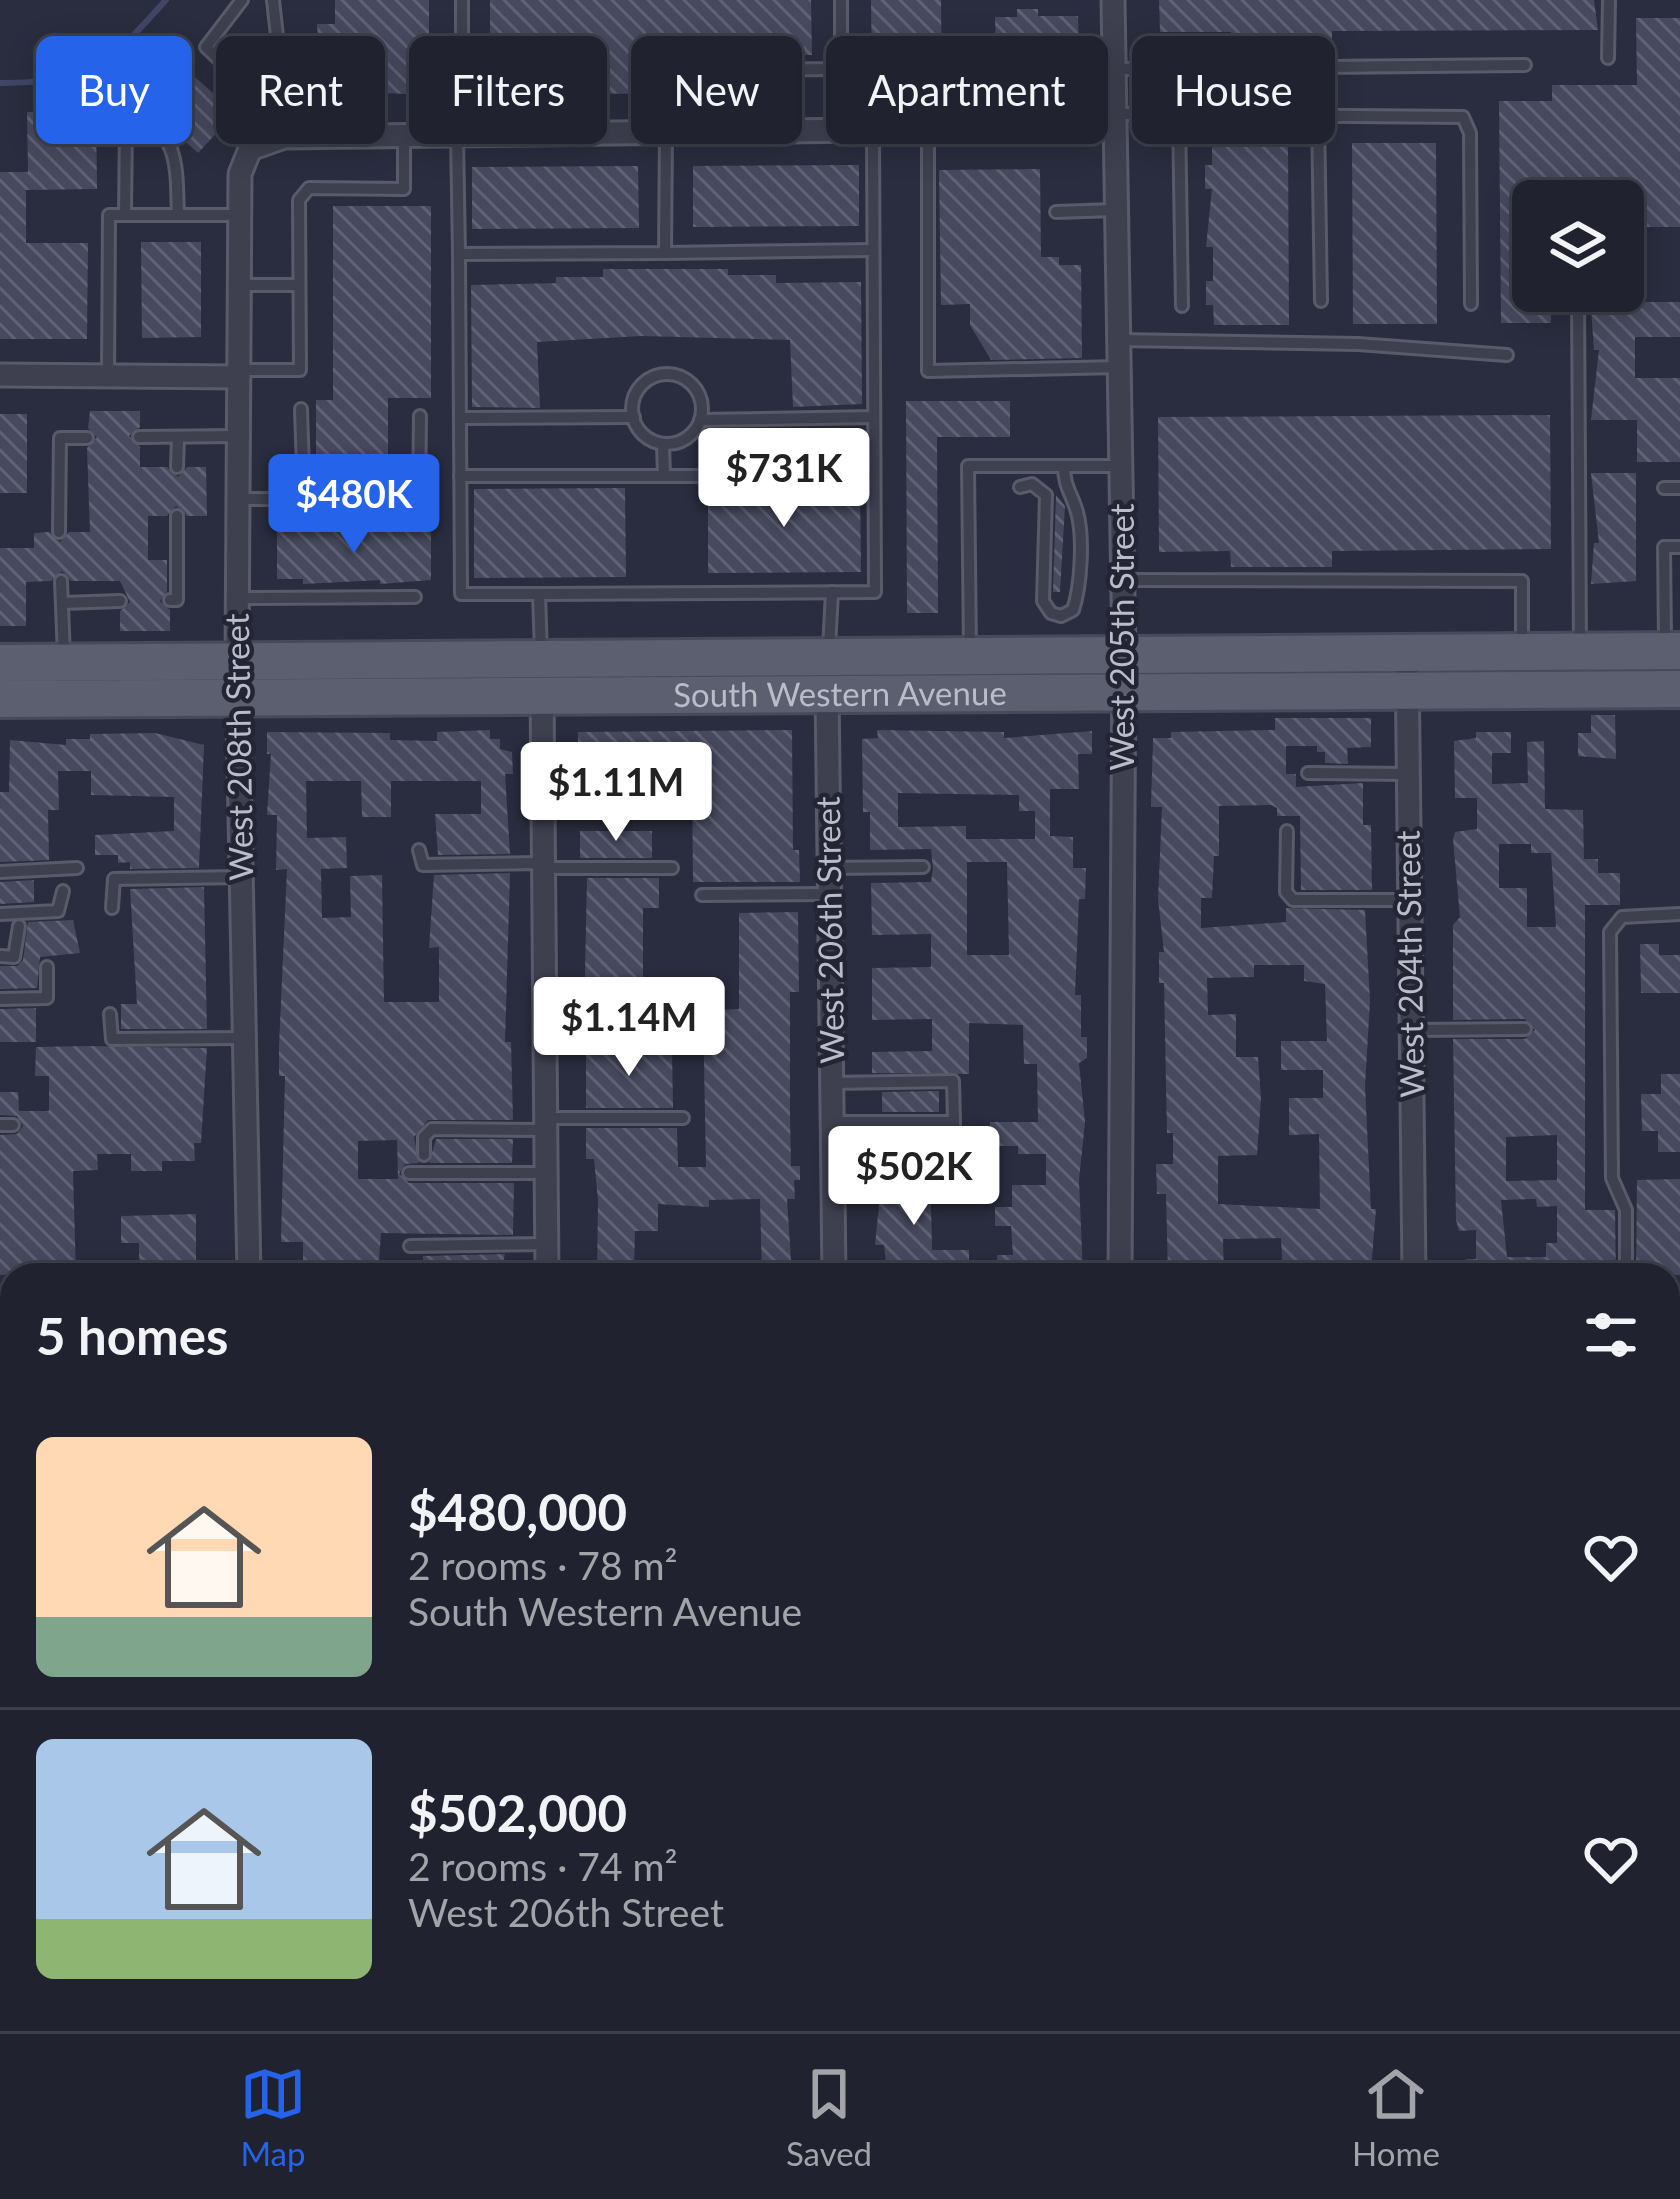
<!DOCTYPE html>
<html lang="en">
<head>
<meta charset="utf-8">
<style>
	:root { --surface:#20222f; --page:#282a37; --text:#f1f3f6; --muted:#a2a4aa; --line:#3d3f4b; --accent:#2563eb }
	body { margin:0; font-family:Lato,sans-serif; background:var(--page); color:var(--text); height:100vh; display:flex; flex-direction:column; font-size:45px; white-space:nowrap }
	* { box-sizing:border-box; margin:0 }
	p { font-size:39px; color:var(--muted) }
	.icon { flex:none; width:66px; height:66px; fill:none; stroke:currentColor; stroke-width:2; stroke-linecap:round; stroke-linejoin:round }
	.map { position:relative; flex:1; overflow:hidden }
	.sheet { position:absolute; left:0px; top:1263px; width:1680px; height:768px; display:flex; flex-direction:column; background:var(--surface); border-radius:36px 36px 0 0; box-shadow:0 6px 30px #0003,0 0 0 3px var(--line) }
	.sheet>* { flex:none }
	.top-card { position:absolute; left:36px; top:36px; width:1608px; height:108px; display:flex; gap:24px }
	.controls { position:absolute; left:1512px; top:180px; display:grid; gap:24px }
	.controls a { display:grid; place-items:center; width:132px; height:132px; border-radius:18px; background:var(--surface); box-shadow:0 6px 30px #0003,0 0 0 3px var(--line); font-size:60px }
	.price { position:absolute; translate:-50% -102px; padding:0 27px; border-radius:12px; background:#fff; color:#222; font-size:39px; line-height:78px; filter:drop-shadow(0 3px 6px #0008) }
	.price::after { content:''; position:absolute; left:50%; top:72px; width:36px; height:27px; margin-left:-18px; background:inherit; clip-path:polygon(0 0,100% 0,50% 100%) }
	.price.selected { background:var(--accent); color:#fff }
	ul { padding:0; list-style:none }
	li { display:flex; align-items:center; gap:36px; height:300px; padding:0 36px }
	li+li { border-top:3px solid var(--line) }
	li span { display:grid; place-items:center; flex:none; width:336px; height:240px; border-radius:18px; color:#555 }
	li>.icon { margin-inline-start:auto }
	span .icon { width:144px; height:144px; fill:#fffc; stroke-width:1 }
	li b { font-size:51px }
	h2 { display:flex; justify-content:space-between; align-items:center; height:144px; padding:0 36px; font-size:51px }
	.pill { padding:0 42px; border-radius:18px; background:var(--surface); box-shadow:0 6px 30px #0003,0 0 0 3px var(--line); font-size:42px; line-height:108px }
	.pill.selected { background:var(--accent); color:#fff }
	.dock { display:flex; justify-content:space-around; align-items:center; height:168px; border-top:3px solid var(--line); background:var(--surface); font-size:33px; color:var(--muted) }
	.dock a { display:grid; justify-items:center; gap:6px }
	.dock .selected { color:var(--accent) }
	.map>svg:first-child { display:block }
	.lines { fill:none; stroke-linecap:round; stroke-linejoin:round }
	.stream { stroke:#424666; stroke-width:6 }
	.building { fill:url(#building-back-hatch); fill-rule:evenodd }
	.lane-casing { stroke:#595b6a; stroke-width:16 }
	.street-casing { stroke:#595b6a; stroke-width:27 }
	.primary-casing { stroke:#484959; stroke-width:42 }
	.lane { stroke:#3e4050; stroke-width:10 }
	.street { stroke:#3e4050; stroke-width:21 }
	.primary { stroke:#5c5f6f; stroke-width:36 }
	.rail { stroke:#616376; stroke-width:6; stroke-dasharray:12 12; stroke-linecap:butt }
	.labels { text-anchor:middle; stroke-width:9; stroke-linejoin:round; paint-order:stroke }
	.street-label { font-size:33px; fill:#bbbcca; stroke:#232535 }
</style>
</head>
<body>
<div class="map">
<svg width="1680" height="2031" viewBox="0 0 1680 2031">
	<defs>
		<pattern id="building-back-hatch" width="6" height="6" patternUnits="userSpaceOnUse" patternTransform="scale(3)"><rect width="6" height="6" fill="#474a5f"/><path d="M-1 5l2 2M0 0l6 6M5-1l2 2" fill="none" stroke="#606275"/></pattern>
	</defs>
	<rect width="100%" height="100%" fill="#2a2d3f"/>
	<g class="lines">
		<!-- stream -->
		<path class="stream" d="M0 83C96 82 103 69 166 0"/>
	</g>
	<!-- building -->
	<g class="building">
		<path d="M335 0H429V95L321 90 317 24H335Z"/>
		<path d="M490 0H811L812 55H722V93L580 94V56L490 57Z"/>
		<path d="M871 0H941L942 91H893V70H872Z"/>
		<path d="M1159 0H1594L1598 30 1332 31V47L1231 48V32H1160Z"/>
		<path d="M1017 9H1038V16H1078L1080 89 1016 91 1015 69 996 70 995 17H1017Z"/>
		<path d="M1636 18H1680V227H1623V201H1533V291H1551V323H1501L1499 101H1552V85H1637Z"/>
		<path d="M165 50 235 113 198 153 129 90Z"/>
		<path d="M96 111 97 189 26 190V243H88L87 339H0V172H28L27 112Z"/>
		<path d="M1352 143H1436L1437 324H1353Z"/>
		<path d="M1212 144H1288L1289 325H1214L1213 305H1206V281H1213V247H1206L1212 189H1205V165H1212Z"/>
		<path d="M859 165V226L693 227V166Z"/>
		<path d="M638 166 639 228 472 229V167Z"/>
		<path d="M1040 169 1041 257H1059V265H1081L1082 358 991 360 970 325V304L941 305 939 170Z"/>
		<path d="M333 206H431V398H388V471H316V400H333Z"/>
		<path d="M141 242H201V337L142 338Z"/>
		<path d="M603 269H728V275H776V283L861 282 862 404 793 407 790 340 641 336 537 342 540 408 472 407 471 285 556 283V277H603Z"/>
		<path d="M1637 302H1680V337H1635V378H1680V462H1637V420H1591L1599 350H1594L1591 309H1637Z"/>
		<path d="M906 401H1010V437H937L938 613H907Z"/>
		<path d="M90 411H140V427L129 436 140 447V467H167L178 477 187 467H206L207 516H187L176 506 167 516H148V560H167V591L160 601 170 610V631H120V611L130 602 120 581H71L62 571 51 581 26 582V626H0V548H34V533L49 532 60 542 69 532H90L87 448 97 437 88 428Z"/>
		<rect x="0" y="414" width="27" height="79"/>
		<path d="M1550 415 1551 549 1332 551V567H1231L1230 551 1159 552 1158 417Z"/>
		<path d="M1591 473H1636V581L1591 584 1594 543H1599Z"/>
		<path d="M708 487H860L861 572 708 573Z"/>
		<path d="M625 488 626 577 474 578V489Z"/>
		<path d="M1056 495 1065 506 1060 592H1053Z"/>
		<path d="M277 530H431V580L380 584V580L303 584V579H277Z"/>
		<path d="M1591 715H1615L1616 759 1578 756V733H1591Z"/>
		<path d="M1275 718H1371V747L1347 748 1348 764 1325 763V752H1317V746H1286V774H1296V787L1363 783V825H1371L1372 890H1301L1300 816H1277V808L1271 805 1219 806V856H1214L1212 898H1201V928L1286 922V908L1365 910 1370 1001 1365 1086 1371 1209H1376L1371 1270 1368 1275H1283L1281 1238 1223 1239 1224 1274H1168L1166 1194H1157L1156 1164H1173V1133H1167L1164 983H1159V952H1164L1158 899 1162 807H1151L1153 738H1171V732L1275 730ZM1254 965H1304V981L1325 984 1327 1041H1281V1070H1323V1098H1289V1135L1319 1134 1320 1209 1218 1204V1156L1257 1155 1261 1099 1258 1057H1236V1014L1208 1015 1207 978 1254 977Z"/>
		<path d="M490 730V739H500V749L512 752 513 774H505L510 854 438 855 435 814H481V781H391V817H362L361 781H306L307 838 346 837 347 868 321 869 322 918 351 917 350 876 382 875 384 1002H439V947L429 948 434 875 510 873 505 1042H511L513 1120H428L414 1137 419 1163 405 1164 399 1174 409 1183H514L513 1235 381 1233 378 1275H303V1242H281L285 1076H279V1046L287 869 276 870 277 815H267L271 754H267V732L390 733V740L437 741V732ZM397 1140 398 1179H358V1141Z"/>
		<path d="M792 730 793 850H799L800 882H693L692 784 663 785V780L644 781V777H578V732Z"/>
		<path d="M877 730 1004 732V738L1092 731V754H1078L1079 789H1050V836L1073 837V868H1086L1085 899H1079L1075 995H1081V1037H1087V1058L1079 1063 1085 1122 1079 1180 1083 1275H998L997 1255H1013L1011 1226H995V1207H1012V1185H1046V1154H1018V1146H990V1122H1038L1037 1064H1024L1023 1025 969 1023V1074L872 1073V1052L932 1051V1019L872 1020V968L931 967V934L872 935 871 883 931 882 933 868 931 849 870 850V812H863L862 739 878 738ZM898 793 1019 795V811H1035V839H966V826L898 827ZM967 862H1007L1009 955H967Z"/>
		<path d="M1476 732H1511V753H1492V784L1528 783 1527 742 1544 741 1545 809 1583 810 1584 859H1598V873H1620V905H1585V1210H1615L1616 1275H1466V1259H1476V1230L1459 1231 1456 1220 1453 1039H1525L1535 1030 1525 1019 1453 1020V925L1460 917 1453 839 1455 832 1477 829V798H1455L1454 741 1476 738ZM1499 844H1531V853H1551L1556 927H1527V888H1499ZM1557 1135V1180L1506 1181V1137ZM1536 1199 1537 1207 1557 1206V1243H1546V1257H1507L1501 1200Z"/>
		<path d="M155 733 204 745 199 868 130 869V862L118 863V855H95V835L174 831V797L91 795V771H58L59 810H48L49 860 0 862V792H9L10 740 66 745V739H90V734Z"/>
		<rect x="580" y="831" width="72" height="27"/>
		<path d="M587 878H659V908H643V1020L584 1021Z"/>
		<path d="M34 880V902L0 904V882Z"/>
		<path d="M204 887 207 1029H121V1004H137L130 889Z"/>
		<path d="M798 912 799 992H790V1115L791 1166H800V1180H794L795 1199H787L792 1275H762L760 1199 709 1200V1207L658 1204V1231H635L634 1275H597L598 1200 594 1159H586V1128H677L678 1167H706L703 1010 739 1009V913Z"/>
		<path d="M73 920 80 953 40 957 37 988 0 989V966H17L23 960 28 922Z"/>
		<path d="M1640 944H1659V955H1680V993H1641Z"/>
		<path d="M36 1008V1042H0V1009Z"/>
		<path d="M86 1046 207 1048 201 1143H194L195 1161H162V1171H131V1154H97L98 1170 73 1171 76 1275H0V1135L17 1134 23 1126 17 1116 0 1115V1092H18L19 1111H49V1076H35L36 1047Z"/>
		<path d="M672 1050 673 1108H586V1051Z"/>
		<path d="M1661 1074H1680V1152H1658V1131H1642L1641 1094H1661Z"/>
		<path d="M939 1091V1112H882V1092Z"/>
		<path d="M873 1132H930L931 1156 873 1155Z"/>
		<path d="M436 1139H513L512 1163H429Z"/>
		<path d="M882 1175H940V1201L931 1202 932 1250H969V1275L887 1273 884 1245H875Z"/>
		<path d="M1680 1179V1275H1636L1637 1180Z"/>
		<path d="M196 1214V1275H139V1243H121V1216Z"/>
		<path d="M505 1254 500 1275 424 1270 423 1256Z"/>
	</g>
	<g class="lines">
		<!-- lane casing -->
		<g class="lane-casing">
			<g id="lane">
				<path d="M242 0 206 47 262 101"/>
				<path d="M273 0 281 72 262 101 274 141"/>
				<path d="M462 0V135"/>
				<path d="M841 0V130"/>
				<path d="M1608 58 1609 0"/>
				<path d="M1113 69 1525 65"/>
				<path d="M462 70 561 71"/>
				<path d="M740 70 841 69"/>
				<path d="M1114 114 1463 117 1470 133 1471 304"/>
				<path d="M1179 114 1182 306"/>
				<path d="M1318 114 1321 301"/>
				<path d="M928 129V371L1119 367"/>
				<path d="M457 135 459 254 665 253 666 132"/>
				<path d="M1056 212 1115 210"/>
				<path d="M125 215 126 126 134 120C182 128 176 177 178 215"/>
				<path d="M665 253 873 250"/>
				<path d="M459 254 461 594H539"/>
				<path d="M239 285H299"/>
				<path d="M1623 289H1624"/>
				<path d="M1578 291 1580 648"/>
				<path d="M1118 340 1358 344 1507 355"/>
				<path d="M239 370H300L299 200 309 188 404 189V137"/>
				<circle cx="667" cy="409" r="35"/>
				<path d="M108 375 109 215H239"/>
				<path d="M301 409 304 500"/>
				<path d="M460 418 634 417"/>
				<path d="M700 420 874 417"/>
				<path d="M139 437 239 436"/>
				<path d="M663 444 664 476"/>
				<path d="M177 467 178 437"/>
				<path d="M460 476H874"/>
				<path d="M1020 487 1032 484 1046 495 1043 601 1051 613 1061 616 1073 610C1081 586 1084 537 1077 512 1072 494 1064 487 1064 466"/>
				<path d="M1664 488H1680"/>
				<path d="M238 499 419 500 420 416"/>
				<path d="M59 532 60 438H87"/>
				<path d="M1123 580 1522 581V647"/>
				<path d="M61 581 64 656"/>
				<path d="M237 598 415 597"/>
				<path d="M170 600H177V516"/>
				<path d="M62 603 120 601"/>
				<path d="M1665 642 1664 547H1680"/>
				<path d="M829 648 832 592"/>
				<path d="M541 653 539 594 875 592 873 130"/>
				<path d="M970 653 968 466H1121"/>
				<path d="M1308 773 1408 774"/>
				<path d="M1287 831 1286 892 1293 900H1409"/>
				<path d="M419 850 423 865 543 863"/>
				<path d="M543 868H672"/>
				<path d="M829 868 923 867"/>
				<path d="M0 872 77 868"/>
				<path d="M702 895 830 894"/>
				<path d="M112 908 114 879 241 877"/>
				<path d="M0 914 58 911 63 891"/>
				<path d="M0 956 14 957 19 926"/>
				<path d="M0 999 47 998V967"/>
				<path d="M110 1014 112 1039 244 1038"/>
				<path d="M1413 1030 1525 1029"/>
				<path d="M832 1083 953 1081 954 1122"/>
				<path d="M546 1118H683"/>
				<path d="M833 1122H954V1151"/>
				<path d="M0 1125H13"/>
				<path d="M424 1155V1137L432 1129 546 1130"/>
				<path d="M833 1164 958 1166 957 1196"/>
				<path d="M409 1173H546"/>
				<path d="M410 1246 546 1244"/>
				<path d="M1626 1275V1210L1612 1178 1610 932 1622 917 1680 914"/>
				<path d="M0 1294H12"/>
			</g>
		</g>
		<!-- street casing -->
		<g class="street-casing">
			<g id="street">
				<path d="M1113 0 1124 655 1120 1275"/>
				<path d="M0 375 239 377"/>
				<path d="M1407 653 1414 1275"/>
				<path d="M542 688 547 1275"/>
				<path d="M827 688 834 1275"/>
				<path d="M545 1036 682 1035"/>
				<path d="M249 1275 237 660 240 174 250 149 284 137 1114 127"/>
				<path d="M1668 1354H1680"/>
				<path d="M0 1371 12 1370"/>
				<path d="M0 1669 12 1659"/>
				<path d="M557 2019V2031"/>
				<path d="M845 2019V2031"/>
				<path d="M922 2031 1680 2022"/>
			</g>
		</g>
		<!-- primary casing -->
		<g class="primary-casing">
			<g id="primary">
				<path d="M0 663 1680 651"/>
				<path id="s1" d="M0 699 1680 689"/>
				<path d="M0 1735 12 1750"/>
				<path d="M0 1841 12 1856"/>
				<path d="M135 2019 142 2031"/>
				<path d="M205 2019 211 2031"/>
			</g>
		</g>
		<!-- lane -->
		<use href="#lane" class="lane"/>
		<!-- street -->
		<use href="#street" class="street"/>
		<!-- primary -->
		<use href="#primary" class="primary"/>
		<!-- rail -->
		<g class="rail">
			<path d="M0 1798 12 1812"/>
			<path d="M185 2019 196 2031"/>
		</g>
	</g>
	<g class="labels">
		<!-- street labels -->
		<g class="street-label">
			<text transform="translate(1122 637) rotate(-90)" y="12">West 205th Street</text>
			<text dy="12" stroke="none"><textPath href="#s1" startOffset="840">South Western Avenue</textPath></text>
			<text transform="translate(239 747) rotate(-91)" y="12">West 208th Street</text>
			<text transform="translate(830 930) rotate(-91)" y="12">West 206th Street</text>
			<text transform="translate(1410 964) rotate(-91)" y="12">West 204th Street</text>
		</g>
	</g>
</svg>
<div class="controls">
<a><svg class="icon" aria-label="layers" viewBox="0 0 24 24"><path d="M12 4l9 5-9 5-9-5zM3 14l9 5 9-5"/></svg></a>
</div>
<b class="price" style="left:784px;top:530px">$731K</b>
<b class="price selected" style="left:354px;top:556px">$480K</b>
<b class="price" style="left:616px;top:844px">$1.11M</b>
<b class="price" style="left:629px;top:1079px">$1.14M</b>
<b class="price" style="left:914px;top:1228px">$502K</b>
<div class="top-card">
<a class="pill selected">Buy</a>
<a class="pill">Rent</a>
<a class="pill">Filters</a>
<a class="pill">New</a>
<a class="pill">Apartment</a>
<a class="pill">House</a>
</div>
<section class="sheet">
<h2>5 homes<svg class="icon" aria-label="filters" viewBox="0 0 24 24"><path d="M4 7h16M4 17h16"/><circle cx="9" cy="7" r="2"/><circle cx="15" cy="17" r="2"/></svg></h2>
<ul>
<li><span style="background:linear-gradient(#ffd9b3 75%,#7fa58c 0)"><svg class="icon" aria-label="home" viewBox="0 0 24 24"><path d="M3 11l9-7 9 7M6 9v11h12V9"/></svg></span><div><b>$480,000</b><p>2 rooms · 78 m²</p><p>South Western Avenue</p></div><svg class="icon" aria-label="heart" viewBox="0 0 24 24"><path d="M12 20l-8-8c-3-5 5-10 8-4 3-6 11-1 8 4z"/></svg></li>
<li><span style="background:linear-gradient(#a9c7e8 75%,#8fb573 0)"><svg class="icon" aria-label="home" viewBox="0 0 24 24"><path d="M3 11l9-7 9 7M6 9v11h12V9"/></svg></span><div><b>$502,000</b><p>2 rooms · 74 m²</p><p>West 206th Street</p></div><svg class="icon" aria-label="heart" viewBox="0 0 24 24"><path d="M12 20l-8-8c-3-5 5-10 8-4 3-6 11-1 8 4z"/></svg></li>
</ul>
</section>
</div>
<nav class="dock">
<a class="selected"><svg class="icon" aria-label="map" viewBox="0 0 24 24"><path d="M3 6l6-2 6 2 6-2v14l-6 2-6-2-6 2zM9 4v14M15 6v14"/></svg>Map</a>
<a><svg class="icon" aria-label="saved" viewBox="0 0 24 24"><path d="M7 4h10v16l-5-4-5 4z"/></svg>Saved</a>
<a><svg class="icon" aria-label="home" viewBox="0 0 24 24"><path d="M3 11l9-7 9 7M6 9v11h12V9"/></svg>Home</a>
</nav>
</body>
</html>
